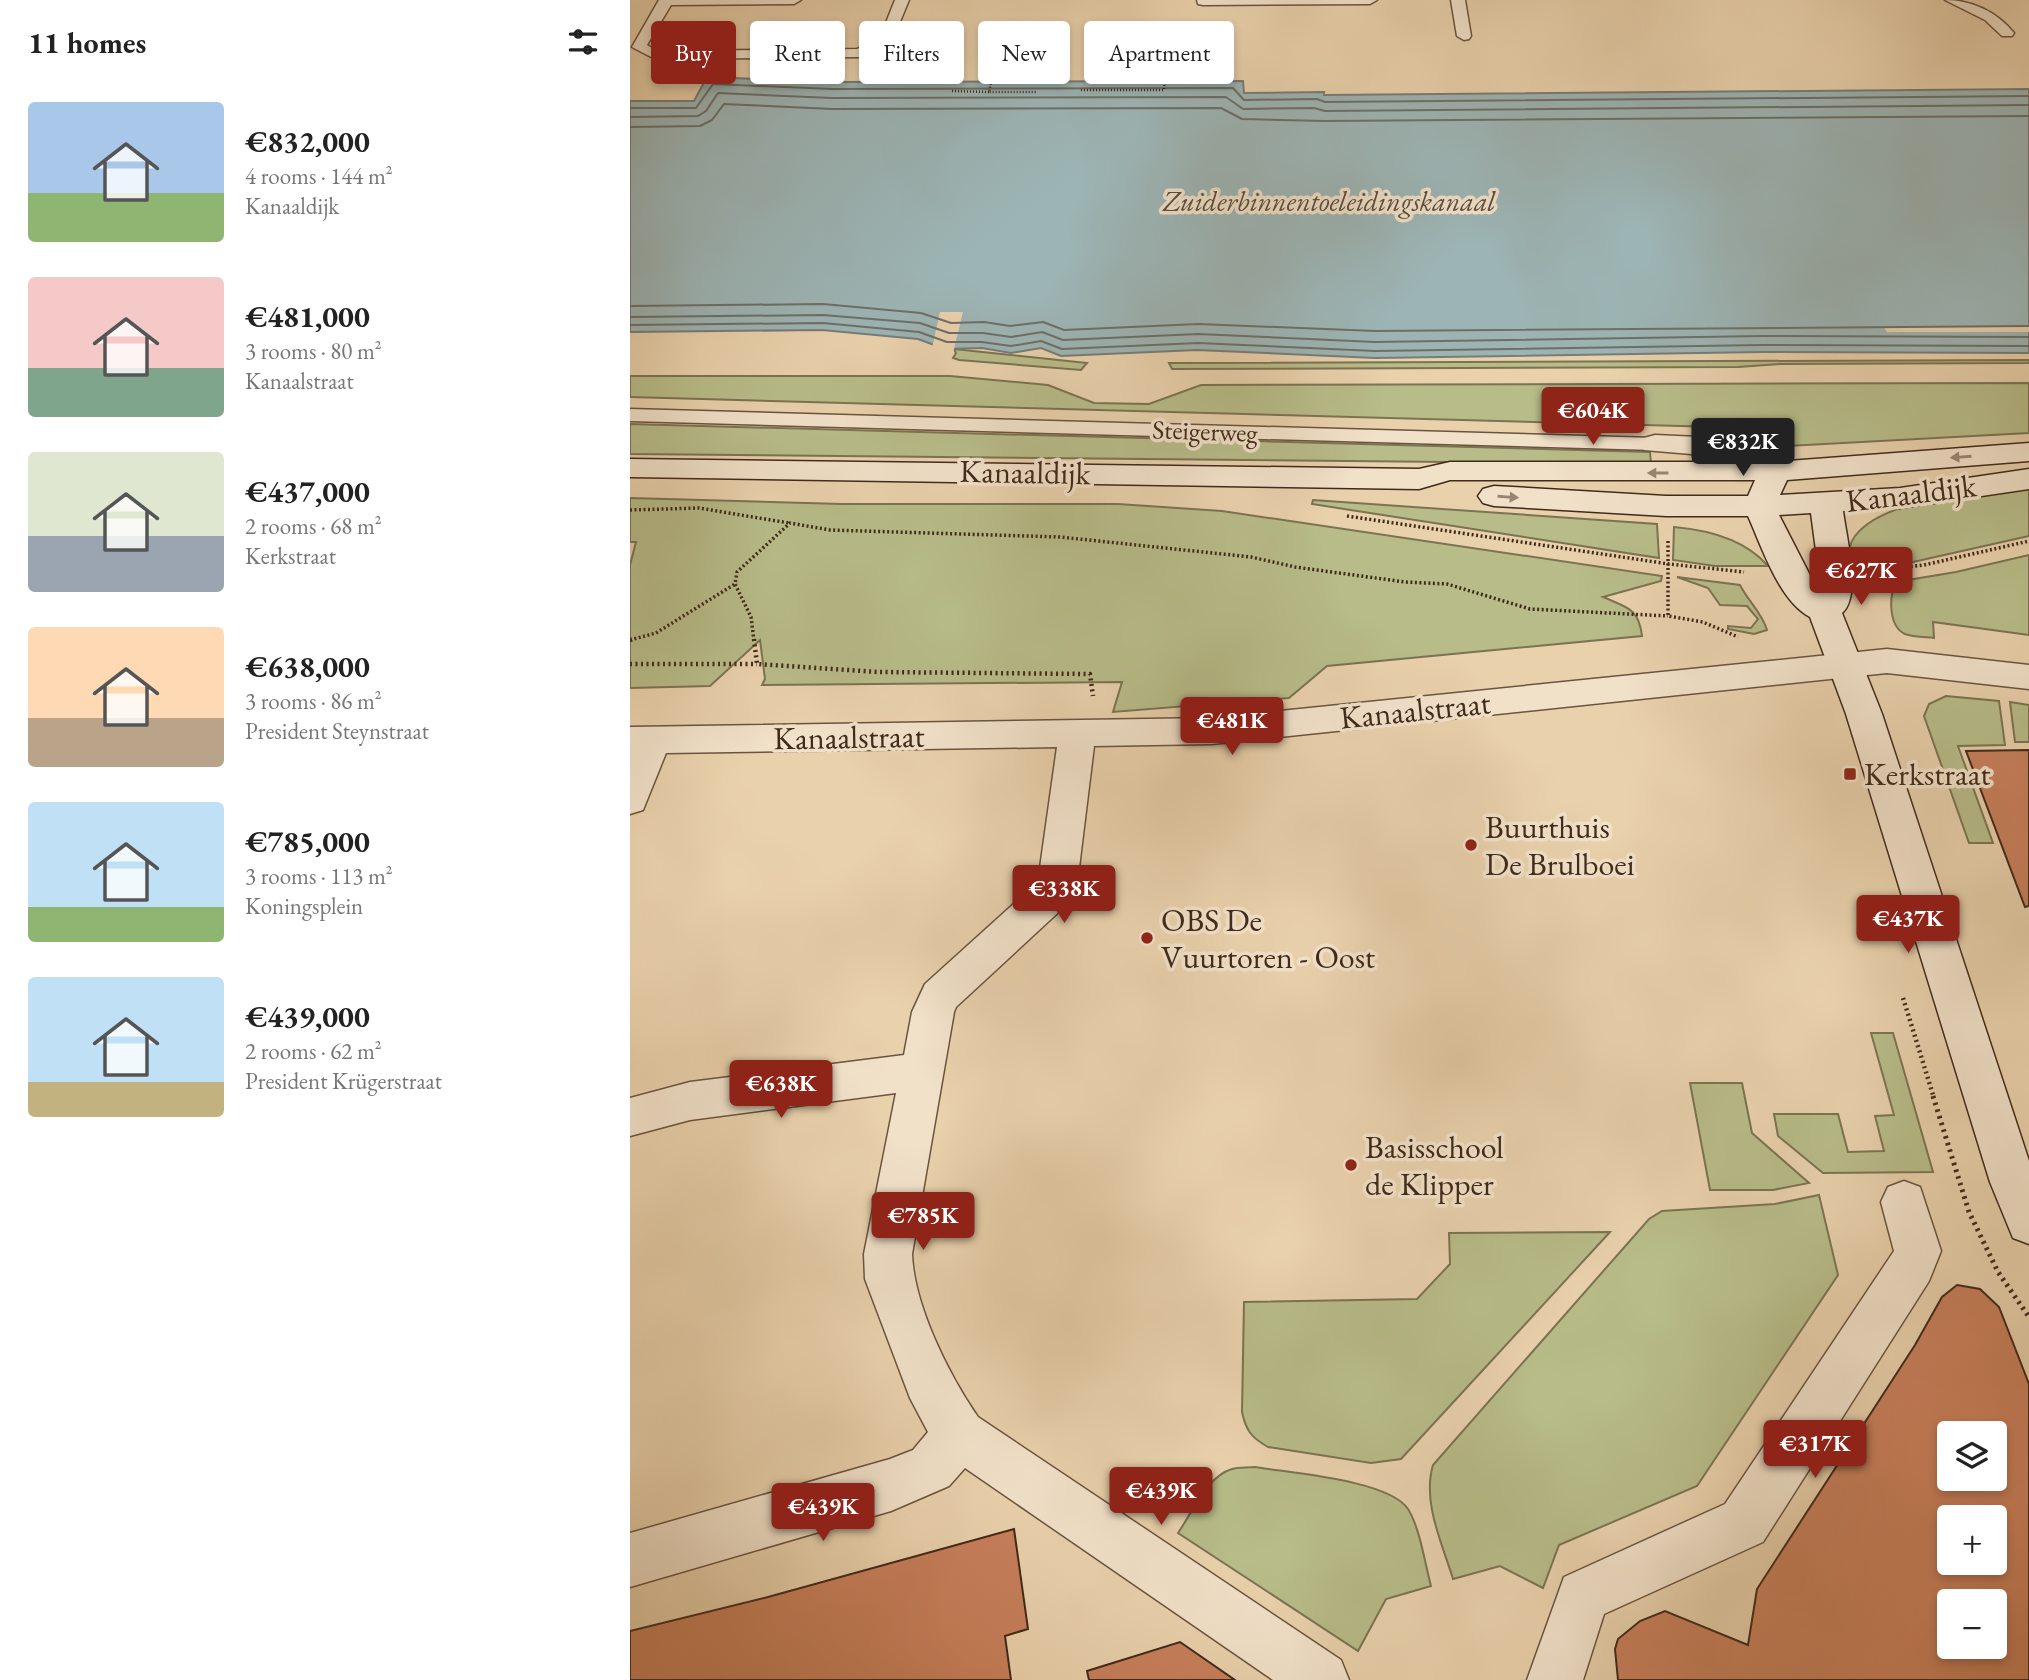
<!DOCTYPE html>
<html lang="en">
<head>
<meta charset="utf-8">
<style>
	:root { --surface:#fff; --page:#f2f2f2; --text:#222; --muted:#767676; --accent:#8f2418 }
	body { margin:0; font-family:"EB Garamond",serif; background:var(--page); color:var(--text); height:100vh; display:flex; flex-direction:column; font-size:26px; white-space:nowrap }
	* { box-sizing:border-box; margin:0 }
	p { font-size:23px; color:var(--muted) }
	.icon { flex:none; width:38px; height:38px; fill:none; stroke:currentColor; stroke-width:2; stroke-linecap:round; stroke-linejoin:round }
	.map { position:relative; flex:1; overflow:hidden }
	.details { display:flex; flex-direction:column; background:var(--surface); width:630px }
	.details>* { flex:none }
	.banner { position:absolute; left:21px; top:21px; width:665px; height:63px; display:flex; gap:14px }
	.tools { position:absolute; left:1307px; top:1421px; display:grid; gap:14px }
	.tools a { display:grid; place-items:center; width:70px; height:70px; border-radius:7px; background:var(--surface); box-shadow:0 4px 10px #0003; font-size:35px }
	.price { position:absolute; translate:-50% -60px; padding:0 16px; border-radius:7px; background:var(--accent); color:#fff; font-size:23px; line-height:46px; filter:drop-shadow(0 2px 4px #0008) }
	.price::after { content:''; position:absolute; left:50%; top:42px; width:21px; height:16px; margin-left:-10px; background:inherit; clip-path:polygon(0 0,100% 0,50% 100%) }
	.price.on { background:#222; color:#fff }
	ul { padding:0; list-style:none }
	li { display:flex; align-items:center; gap:21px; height:175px; padding:0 28px }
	li span { display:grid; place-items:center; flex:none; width:196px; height:140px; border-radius:7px; color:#555 }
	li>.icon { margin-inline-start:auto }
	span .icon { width:84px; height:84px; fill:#fffc; stroke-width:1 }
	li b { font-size:30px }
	h2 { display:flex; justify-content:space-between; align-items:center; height:84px; padding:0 28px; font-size:30px }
	.pill { padding:0 24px; border-radius:7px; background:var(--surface); box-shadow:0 4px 10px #0003; font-size:24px; line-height:63px }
	.pill.on { background:var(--accent); color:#fff }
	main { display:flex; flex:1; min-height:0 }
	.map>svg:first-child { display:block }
	.green { fill:#b7bc89; stroke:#7c7352; stroke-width:2 }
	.water { fill:#9cb4b4; stroke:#777d77; stroke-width:2 }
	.pier { fill:#e9d1ac }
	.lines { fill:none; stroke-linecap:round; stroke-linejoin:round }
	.shore { stroke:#6e6f68; stroke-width:2 }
	.building { fill:#c77f5b; stroke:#402a1b; stroke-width:2; fill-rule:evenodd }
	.lane-casing { stroke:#6a543f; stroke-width:3 }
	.street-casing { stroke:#6a543f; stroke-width:3 }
	.secondary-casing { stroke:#402a1b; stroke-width:3 }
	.path-far3 { stroke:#402a1b; stroke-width:2.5; stroke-dasharray:1 2; stroke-linecap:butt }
	.path-far2 { stroke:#402a1b; stroke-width:3.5; stroke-dasharray:2 2.5; stroke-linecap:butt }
	.path-far1 { stroke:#402a1b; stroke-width:4.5; stroke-dasharray:2 3.5; stroke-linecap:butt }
	.path { stroke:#402a1b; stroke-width:5; stroke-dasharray:2.5 4.5; stroke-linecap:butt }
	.lane { fill:#f1e1c9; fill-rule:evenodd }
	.street { fill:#f1e1c9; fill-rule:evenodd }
	.secondary { fill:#f1e1c9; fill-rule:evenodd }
	.oneway { fill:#988672 }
	.poi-dot { fill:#8f2418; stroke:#f1e1c9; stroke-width:2.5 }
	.labels { text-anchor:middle; stroke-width:7; stroke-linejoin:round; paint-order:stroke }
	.far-street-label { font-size:26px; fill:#402a1b; stroke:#f1e1c9 }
	.far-water-label { font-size:28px; font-style:italic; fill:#574c41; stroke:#f1e1c9 }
	.street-label { font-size:32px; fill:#402a1b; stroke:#f1e1c9 }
	.poi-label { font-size:32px; fill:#402a1b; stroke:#f1e1c9; text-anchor:start }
</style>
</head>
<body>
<main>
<section class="details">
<h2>11 homes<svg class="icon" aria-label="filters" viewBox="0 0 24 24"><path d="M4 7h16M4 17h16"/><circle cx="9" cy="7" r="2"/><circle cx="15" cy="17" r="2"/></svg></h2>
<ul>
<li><span style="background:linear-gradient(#a9c7e8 65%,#8fb573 0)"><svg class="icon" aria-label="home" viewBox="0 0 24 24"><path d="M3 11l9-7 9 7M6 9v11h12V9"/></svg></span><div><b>€832,000</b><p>4 rooms · 144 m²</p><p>Kanaaldijk</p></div></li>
<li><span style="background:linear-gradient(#f6c9c9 65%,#7fa58c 0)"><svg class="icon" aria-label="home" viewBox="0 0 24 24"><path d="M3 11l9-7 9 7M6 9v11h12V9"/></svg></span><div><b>€481,000</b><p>3 rooms · 80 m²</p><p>Kanaalstraat</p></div></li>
<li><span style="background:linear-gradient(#dfe7d0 60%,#9aa5b1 0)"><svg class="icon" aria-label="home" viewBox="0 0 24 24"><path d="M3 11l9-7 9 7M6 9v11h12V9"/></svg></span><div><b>€437,000</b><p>2 rooms · 68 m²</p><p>Kerkstraat</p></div></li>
<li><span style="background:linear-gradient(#ffd9b3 65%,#b9a48a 0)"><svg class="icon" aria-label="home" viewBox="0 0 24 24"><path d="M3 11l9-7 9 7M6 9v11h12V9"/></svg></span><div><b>€638,000</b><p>3 rooms · 86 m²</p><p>President Steynstraat</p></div></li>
<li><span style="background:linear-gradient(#bfe0f5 75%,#8fb573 0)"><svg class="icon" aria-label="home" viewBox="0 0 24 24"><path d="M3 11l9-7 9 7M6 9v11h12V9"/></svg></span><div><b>€785,000</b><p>3 rooms · 113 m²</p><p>Koningsplein</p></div></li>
<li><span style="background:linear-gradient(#bfe0f5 75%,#c2b280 0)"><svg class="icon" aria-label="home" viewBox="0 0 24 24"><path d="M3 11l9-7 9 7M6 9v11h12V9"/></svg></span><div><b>€439,000</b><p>2 rooms · 62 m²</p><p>President Krügerstraat</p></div></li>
</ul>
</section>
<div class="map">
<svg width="1399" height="1680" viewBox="0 0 1399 1680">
	<rect width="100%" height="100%" fill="#e9d1ac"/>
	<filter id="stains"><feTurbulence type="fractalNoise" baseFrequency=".00286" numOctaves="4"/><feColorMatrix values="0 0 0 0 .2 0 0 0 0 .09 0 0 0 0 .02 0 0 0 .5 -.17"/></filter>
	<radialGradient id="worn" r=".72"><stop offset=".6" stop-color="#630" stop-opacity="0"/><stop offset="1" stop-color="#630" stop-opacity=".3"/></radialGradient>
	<!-- green -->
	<g class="green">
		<path d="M324 349 457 363 451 370 329 360 323 358 326 353Z"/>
		<path d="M1399 360V363L1150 364 1108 367 542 369 539 363Z"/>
		<path d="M0 376H320L418 385 464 403 519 404 571 385 1399 383V433L1137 447 1088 431 1087 427 0 397Z"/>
		<path d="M0 424 1020 452 1021 464 0 454Z"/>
		<path d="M1399 487V536L1283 562 1218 566C1219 555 1218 545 1225 536 1256 496 1352 494 1399 487Z"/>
		<path d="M0 498 212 504H488L592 511 1032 576 1031 581 973 597C996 607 1009 608 1012 636L697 666 659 698 483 712 492 682 132 685 135 679 130 640 80 686 0 688V565L6 542H0Z"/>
		<path d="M683 500 1027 524 1029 558 682 504Z"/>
		<path d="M1044 527C1078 530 1115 539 1138 566H1085L1043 560Z"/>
		<path d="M1399 555V635L1303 622 1304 638C1295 637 1283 637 1275 634 1258 626 1259 596 1266 582L1326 572Z"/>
		<path d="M1047 577 1110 585C1118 601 1132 613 1137 630L1124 634 1098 629V626L1121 628 1128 619 1117 606 1090 605 1078 588Z"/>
		<path d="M1316 696 1369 701 1375 745 1328 746 1363 843H1339L1294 716 1299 704Z"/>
		<path d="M1380 702 1399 705V742H1385Z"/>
		<path d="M1241 1033H1263L1303 1172 1193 1173 1148 1136 1144 1114H1208L1218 1152 1254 1151 1245 1116 1264 1115Z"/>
		<path d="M1060 1083H1112L1122 1133 1179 1183 1143 1190H1080Z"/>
		<path d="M1189 1195 1208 1275 1067 1486 929 1545 913 1588 870 1566 823 1579C812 1543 792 1502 803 1465L1019 1219 1032 1211 1145 1204Z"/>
		<path d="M980 1232 771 1459 741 1463 638 1447C622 1438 616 1431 612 1412L614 1302 787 1299 820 1264 819 1233Z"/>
		<path d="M625 1467C660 1473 759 1480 778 1509 790 1528 795 1564 801 1586L756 1599 728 1651 548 1533C562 1513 577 1476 602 1469 609 1467 617 1468 625 1467Z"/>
	</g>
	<!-- water -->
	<path class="water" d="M77 77 202 82 613 81 614 93 694 92V95L1399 89V353L1132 352 745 358 567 350 431 356 411 348 381 353 352 348 315 349 288 339 192 330 0 332V101H64Z"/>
	<!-- pier -->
	<g class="pier">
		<path d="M310 312H333L323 353 302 348Z"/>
		<path d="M1254 327H1399V332H1257Z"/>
	</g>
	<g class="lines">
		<!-- shore -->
		<g class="shore">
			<path d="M0 108H66L83 84 202 89 603 88 614 100 687 99 695 102 1399 96"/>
			<path d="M0 117 68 116 76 111 88 93 202 98 596 97 613 109 684 108 695 111 1399 105"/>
			<path d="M0 127 70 126 82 120 94 104 202 109 591 108 612 119 695 121 1399 116"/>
			<path d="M0 306 193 304 291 313 321 323 354 322 380 326 413 322 434 330 568 324 745 331 1399 326"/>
			<path d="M0 317 193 315 290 323 319 333H353L381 337 412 332 433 340 568 334 745 342 1132 336 1399 337"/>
			<path d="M0 325 193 323 289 332 317 342H352L381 346 411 341 432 349 568 343 745 351 1132 345 1399 346"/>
		</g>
	</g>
	<!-- building -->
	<g class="building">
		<path d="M1399 750V906L1395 907 1336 751Z"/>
		<path d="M1327 1285 1350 1289 1369 1307 1399 1384V1680H988L985 1649 988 1639 1010 1621 1035 1611 1118 1645 1127 1589 1285 1345 1312 1297ZM1320 1433H1365V1479H1320ZM1320 1517H1365V1563H1320ZM1320 1601H1365V1647H1320Z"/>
		<path d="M384 1529 398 1629 375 1636 381 1680H0V1631L138 1597Z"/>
		<path d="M550 1642 605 1680H459L457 1671Z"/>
	</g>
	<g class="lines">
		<!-- lane casing -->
		<g class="lane-casing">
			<g id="lane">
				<path d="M171 0 164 4 41 5 17 45 27 51 227 49 249 40 265 0H279L260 46 229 57 25 59 2 47 29 0Z"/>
				<path d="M567 0H747L740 4 573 5 568 4Z"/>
				<path d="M821 0H835L841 36 839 39 834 40 827 36Z"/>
				<path d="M1315 0C1342 0 1367 12 1384 33L1382 36H1372L1355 20Z"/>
				<path d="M0 409 1025 438 1035 444 1025 450 0 421Z"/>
			</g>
		</g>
		<!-- street casing -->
		<g class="street-casing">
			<g id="street">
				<path d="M1025 435 1090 438 1156 464 1160 471 1156 478 1145 480 1134 478 1085 456 1014 450 1010 444 1014 438Z"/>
				<path d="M1257 649 1399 665V689L1257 673 582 744 464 746 447 884 433 908 326 1007 324 1012 282 1254C284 1306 319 1375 348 1417L711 1660 719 1680H643L335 1468 319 1486 261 1511 0 1587V1533L260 1459 283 1450 298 1432 280 1398 235 1279 234 1254 266 1093 60 1120 0 1136V1098L60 1082 274 1055 282 1012 295 984 408 882 427 747 36 753 13 810 0 814V727L582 718Z"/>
				<path d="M1274 1181 1290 1187 1311 1251 1299 1281 1133 1542 974 1614 953 1680H897L934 1577 1095 1504 1264 1251 1251 1202 1258 1187Z"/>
			</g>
		</g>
		<!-- secondary casing -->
		<g class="secondary-casing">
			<path id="secondary" d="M1399 443V461L1157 480 1150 495 1270 488 1399 469V489L1270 508 1213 511C1216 536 1232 596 1212 613L1252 714 1399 1161V1244L1383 1238 1360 1182 1216 714 1180 617C1149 601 1132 547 1118 516H1036L864 506 853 503 848 496 853 489 864 486 1036 496H1118L1125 480H820L789 489 0 477V459L789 469 820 462H1145ZM1181 513 1189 573 1188 591 1149 515Z"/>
		</g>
		<!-- path-far3 -->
		<g class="path-far3">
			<path d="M362 78 359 92H406"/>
			<path d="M451 90H534L535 75"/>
			<path d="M322 91 359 92"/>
		</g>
		<!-- path-far2 -->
		<g class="path-far2">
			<path d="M0 510 69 508 159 523"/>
			<path d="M717 516 1039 564 1114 572"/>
			<path d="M1038 541V616L1073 622 1108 637"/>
			<path d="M1245 571 1294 565 1399 541"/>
			<path d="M0 640 26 633 105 584"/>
			<path d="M124 641 121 617 105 584 107 572 160 523 200 530 430 537 621 557 665 567 775 582 817 584 900 609 1038 616"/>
		</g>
		<!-- path-far1 -->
		<g class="path-far1">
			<path d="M124 639 127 664 248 672 460 674 463 696"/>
			<path d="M0 640 3 639"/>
			<path d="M0 664H127"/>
			<path d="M1273 998 1304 1098"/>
		</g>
		<!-- path -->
		<path class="path" d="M1303 1096 1339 1212 1368 1272 1399 1317"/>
		<!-- lane -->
		<use href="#lane" class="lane"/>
		<!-- street -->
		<use href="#street" class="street"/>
		<!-- secondary -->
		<use href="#secondary" class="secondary"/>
	</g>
	<!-- one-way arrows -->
	<defs><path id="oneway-solid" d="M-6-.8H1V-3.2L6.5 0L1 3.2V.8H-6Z" transform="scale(1.75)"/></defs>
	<g class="oneway">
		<use href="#oneway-solid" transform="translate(1331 457) rotate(176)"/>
		<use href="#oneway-solid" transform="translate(1028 473) rotate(180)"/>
		<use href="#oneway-solid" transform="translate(878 497) rotate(4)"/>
	</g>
	<!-- markers -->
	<g class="poi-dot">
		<rect x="1213" y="767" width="14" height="14" rx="3.5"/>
		<circle cx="841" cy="845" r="7"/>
		<circle cx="517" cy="938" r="7"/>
		<circle cx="721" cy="1165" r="7"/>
	</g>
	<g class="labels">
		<!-- far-street labels -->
		<g class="far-street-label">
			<text transform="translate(575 431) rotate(2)" y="9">Steigerweg</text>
		</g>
		<!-- far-water labels -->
		<g class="far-water-label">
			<text x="699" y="211">Zuiderbinnentoeleidingskanaal</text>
		</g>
		<!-- street labels -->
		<g class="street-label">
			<text transform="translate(395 472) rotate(1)" y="11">Kanaaldijk</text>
			<text transform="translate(1281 493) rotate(-7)" y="11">Kanaaldijk</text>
			<text transform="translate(785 710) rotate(-6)" y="11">Kanaalstraat</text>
			<text transform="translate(219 737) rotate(-1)" y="11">Kanaalstraat</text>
		</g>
		<!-- poi labels -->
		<g class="poi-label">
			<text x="1234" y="785">Kerkstraat</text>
			<text x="855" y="838">Buurthuis<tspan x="855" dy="37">De Brulboei</tspan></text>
			<text x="531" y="931">OBS De<tspan x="531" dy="37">Vuurtoren - Oost</tspan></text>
			<text x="735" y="1158">Basisschool<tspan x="735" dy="37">de Klipper</tspan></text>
		</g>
	</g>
	<rect width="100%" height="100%" filter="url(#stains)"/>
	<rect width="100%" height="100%" fill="url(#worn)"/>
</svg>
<div class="tools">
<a><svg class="icon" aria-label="layers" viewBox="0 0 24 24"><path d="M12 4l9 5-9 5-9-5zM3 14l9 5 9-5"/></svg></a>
<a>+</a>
<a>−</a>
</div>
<b class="price" style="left:963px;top:447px">€604K</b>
<b class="price on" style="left:1113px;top:478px">€832K</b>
<b class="price" style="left:1231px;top:607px">€627K</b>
<b class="price" style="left:602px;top:757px">€481K</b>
<b class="price" style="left:434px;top:925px">€338K</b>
<b class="price" style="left:1278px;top:955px">€437K</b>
<b class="price" style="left:151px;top:1120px">€638K</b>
<b class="price" style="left:293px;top:1252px">€785K</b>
<b class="price" style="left:1185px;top:1480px">€317K</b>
<b class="price" style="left:531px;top:1527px">€439K</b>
<b class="price" style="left:193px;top:1543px">€439K</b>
<div class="banner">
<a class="pill on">Buy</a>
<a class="pill">Rent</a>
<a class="pill">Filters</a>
<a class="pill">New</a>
<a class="pill">Apartment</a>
</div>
</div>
</main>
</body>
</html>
